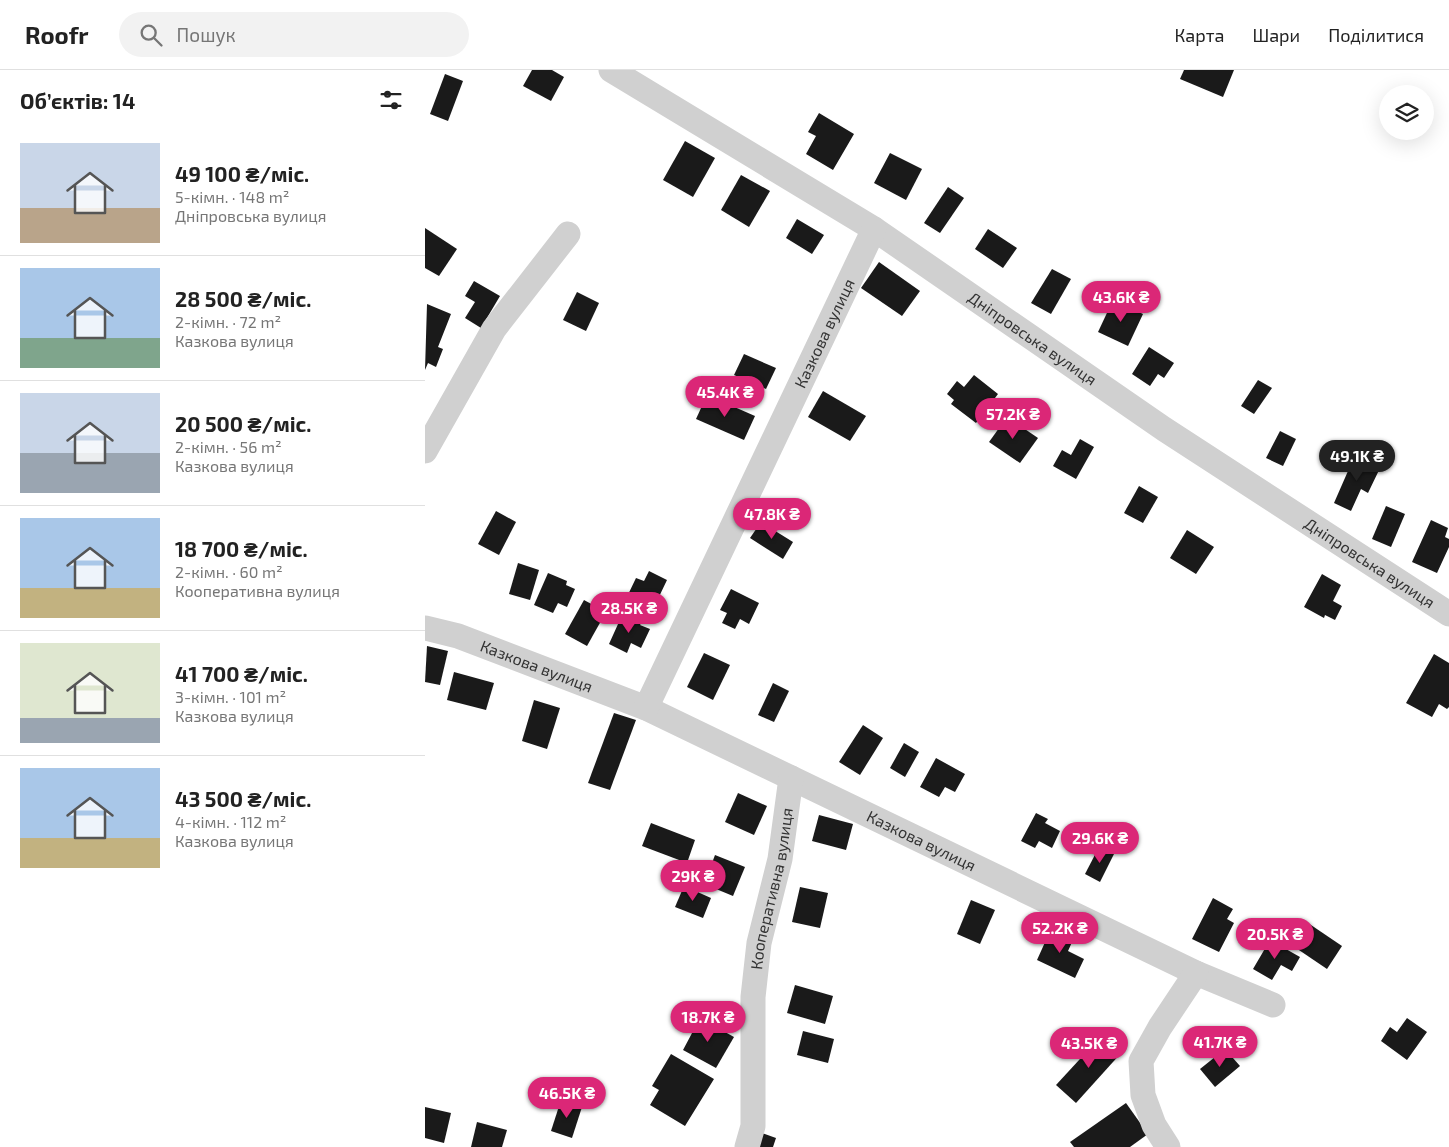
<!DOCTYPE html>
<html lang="uk">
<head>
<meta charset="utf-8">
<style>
	:root { --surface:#fff; --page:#f2f2f2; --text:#222; --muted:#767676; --line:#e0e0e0; --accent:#db2777 }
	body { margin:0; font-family:"Exo 2",sans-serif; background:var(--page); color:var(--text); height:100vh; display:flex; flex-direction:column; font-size:19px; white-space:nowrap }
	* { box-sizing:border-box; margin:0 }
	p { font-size:16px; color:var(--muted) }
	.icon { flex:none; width:28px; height:28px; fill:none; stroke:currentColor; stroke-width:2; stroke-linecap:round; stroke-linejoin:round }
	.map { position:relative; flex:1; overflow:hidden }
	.details { display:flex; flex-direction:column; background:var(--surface); width:425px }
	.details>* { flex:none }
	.controls { position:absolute; left:954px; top:15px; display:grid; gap:10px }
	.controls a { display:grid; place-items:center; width:55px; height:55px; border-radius:50%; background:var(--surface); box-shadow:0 5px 20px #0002; font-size:25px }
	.price { position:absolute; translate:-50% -42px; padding:0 11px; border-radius:18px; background:var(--accent); color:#fff; font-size:16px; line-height:32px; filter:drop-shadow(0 1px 2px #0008) }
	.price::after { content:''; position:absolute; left:50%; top:30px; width:15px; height:11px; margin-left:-8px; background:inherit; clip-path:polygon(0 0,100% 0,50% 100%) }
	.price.current { background:#222; color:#fff }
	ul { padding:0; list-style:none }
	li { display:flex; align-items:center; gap:15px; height:125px; padding:0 20px }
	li+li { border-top:1px solid var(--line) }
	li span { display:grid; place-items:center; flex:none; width:140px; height:100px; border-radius:0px; color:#555 }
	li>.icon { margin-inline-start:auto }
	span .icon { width:60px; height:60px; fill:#fffc; stroke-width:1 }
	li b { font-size:21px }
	h2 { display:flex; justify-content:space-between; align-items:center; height:60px; padding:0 20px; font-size:21px }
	header { display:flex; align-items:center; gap:30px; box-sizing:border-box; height:70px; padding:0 25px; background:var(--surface); border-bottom:1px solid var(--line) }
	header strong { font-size:24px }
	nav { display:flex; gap:28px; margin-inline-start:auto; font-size:18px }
	.search { width:350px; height:45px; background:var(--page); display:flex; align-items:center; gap:12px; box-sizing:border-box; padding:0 18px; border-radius:28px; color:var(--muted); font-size:19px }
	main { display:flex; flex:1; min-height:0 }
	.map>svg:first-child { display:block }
	.building { fill:#1a1a1a }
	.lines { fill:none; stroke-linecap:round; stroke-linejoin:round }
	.street { stroke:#d0d0d0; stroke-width:25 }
	.labels { text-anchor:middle; stroke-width:5; stroke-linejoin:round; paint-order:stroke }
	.street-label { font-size:16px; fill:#333; stroke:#fff }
</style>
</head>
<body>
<header>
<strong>Roofr</strong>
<div class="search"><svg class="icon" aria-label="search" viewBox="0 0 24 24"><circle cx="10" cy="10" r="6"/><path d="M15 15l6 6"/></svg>Пошук</div>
<nav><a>Карта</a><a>Шари</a><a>Поділитися</a></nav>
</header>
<main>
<section class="details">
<h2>Об’єктів: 14<svg class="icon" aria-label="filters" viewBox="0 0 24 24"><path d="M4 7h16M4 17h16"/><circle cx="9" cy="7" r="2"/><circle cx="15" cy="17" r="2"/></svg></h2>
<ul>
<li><span style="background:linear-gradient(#c9d6e8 65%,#b9a48a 0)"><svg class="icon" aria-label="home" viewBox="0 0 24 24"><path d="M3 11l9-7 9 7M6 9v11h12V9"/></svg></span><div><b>49 100 ₴/міс.</b><p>5-кімн. · 148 m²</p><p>Дніпровська вулиця</p></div></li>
<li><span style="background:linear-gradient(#a9c7e8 70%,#7fa58c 0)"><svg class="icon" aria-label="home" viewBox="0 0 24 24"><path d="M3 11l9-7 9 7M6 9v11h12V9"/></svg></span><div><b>28 500 ₴/міс.</b><p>2-кімн. · 72 m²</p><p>Казкова вулиця</p></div></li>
<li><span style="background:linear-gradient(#c9d6e8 60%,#9aa5b1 0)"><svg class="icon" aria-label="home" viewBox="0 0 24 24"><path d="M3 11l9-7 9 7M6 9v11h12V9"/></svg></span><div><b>20 500 ₴/міс.</b><p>2-кімн. · 56 m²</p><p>Казкова вулиця</p></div></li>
<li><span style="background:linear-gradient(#a9c7e8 70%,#c2b280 0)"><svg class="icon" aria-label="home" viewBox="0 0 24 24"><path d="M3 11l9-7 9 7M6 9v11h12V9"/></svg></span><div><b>18 700 ₴/міс.</b><p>2-кімн. · 60 m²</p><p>Кооперативна вулиця</p></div></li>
<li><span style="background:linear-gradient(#dfe7d0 75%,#9aa5b1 0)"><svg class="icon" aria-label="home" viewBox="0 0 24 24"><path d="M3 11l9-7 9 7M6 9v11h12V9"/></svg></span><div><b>41 700 ₴/міс.</b><p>3-кімн. · 101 m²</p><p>Казкова вулиця</p></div></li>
<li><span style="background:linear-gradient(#a9c7e8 70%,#c2b280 0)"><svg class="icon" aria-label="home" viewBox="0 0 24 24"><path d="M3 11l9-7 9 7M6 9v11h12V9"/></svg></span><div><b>43 500 ₴/міс.</b><p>4-кімн. · 112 m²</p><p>Казкова вулиця</p></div></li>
</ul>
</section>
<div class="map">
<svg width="1024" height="1077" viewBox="0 0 1024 1077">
	<rect width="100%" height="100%" fill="#fff"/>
	<!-- building -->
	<g class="building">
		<path d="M107 0H127L139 7 126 31 98 16Z"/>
		<path d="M759 0H809L798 27 755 9Z"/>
		<path d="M20 4 38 11 23 51 5 44Z"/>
		<path d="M394 43 429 64 408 100 381 84 391 66 383 62Z"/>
		<path d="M260 71 290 88 268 127 238 110Z"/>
		<path d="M465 83 497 99 481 130 449 113Z"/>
		<path d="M316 105 345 121 324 157 296 140Z"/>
		<path d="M523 117 539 128 515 163 499 153Z"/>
		<path d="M372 149 399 165 387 184 361 168Z"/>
		<path d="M0 158 32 179 14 206 0 198Z"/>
		<path d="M563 159 592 178 578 198 550 179Z"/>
		<path d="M454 192 495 221 477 246 436 218Z"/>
		<path d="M627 199 646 209 626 244 606 233Z"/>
		<path d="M49 211 75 226 56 258 40 248 50 232 40 226Z"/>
		<path d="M152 222 174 233 161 261 138 250Z"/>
		<path d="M688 230 718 244 703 276 673 262Z"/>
		<path d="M2 234 26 244 13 277 18 279 11 297 3 293 0 300Z"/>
		<path d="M724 277 749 293 739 308 733 304 725 316 707 304Z"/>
		<path d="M319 284 351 298 341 319 309 305Z"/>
		<path d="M549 305 573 324 551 353 526 334 529 330 522 324 532 311 539 317Z"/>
		<path d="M833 310 847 318 829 344 816 336Z"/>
		<path d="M398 321 441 346 425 371 383 347Z"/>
		<path d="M282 325 330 346 319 370 271 349Z"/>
		<path d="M582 347 613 368 595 393 564 372Z"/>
		<path d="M855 361 871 369 858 396 841 388Z"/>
		<path d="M655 369 669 377 651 409 628 396 637 380 646 385Z"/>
		<path d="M930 385 956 396 943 423 936 419 926 441 909 433Z"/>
		<path d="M714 416 733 427 718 453 699 443Z"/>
		<path d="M961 436 980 444 966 477 947 469Z"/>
		<path d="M71 441 91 452 74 485 53 474Z"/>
		<path d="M1006 450 1023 458 1020 467 1024 469V477L1012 503 987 492Z"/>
		<path d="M336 452 368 472 358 489 325 468Z"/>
		<path d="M762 460 789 477 771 504 745 488Z"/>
		<path d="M93 493 114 500 105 530 84 524Z"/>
		<path d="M224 501 242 510 231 533 223 530 218 542 199 533 211 508 219 511Z"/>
		<path d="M123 503 142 511 141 515 150 519 142 537 133 533 128 543 109 535Z"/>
		<path d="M897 504 916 515 908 531 917 536 910 550 900 545 899 548 879 537Z"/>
		<path d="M306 519 334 533 324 554 315 549 310 559 297 553 302 543 295 540Z"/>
		<path d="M159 530 181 542 162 576 140 564Z"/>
		<path d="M198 543 217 552 215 555 225 559 216 578 206 573 202 583 184 574Z"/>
		<path d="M2 576 23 581 15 615 0 612Z"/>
		<path d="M279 583 305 595 288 630 262 617Z"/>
		<path d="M1009 584 1024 593V637L1022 639 1014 634 1007 647 981 633Z"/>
		<path d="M29 602 69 613 61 640 22 630Z"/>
		<path d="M348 613 364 621 349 652 333 645Z"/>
		<path d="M109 630 135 638 122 679 97 671Z"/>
		<path d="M189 643 211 650 185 720 163 713Z"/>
		<path d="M438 655 458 668 435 705 414 692Z"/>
		<path d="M479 673 494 682 480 707 465 698Z"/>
		<path d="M511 688 540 704 530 722 520 717 514 727 495 717Z"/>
		<path d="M313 723 342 736 329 765 300 752Z"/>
		<path d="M611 743 623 749 620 753 635 761 627 778 614 771 610 778 596 771Z"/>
		<path d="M394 745 428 754 421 780 387 771Z"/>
		<path d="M226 753 270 770 262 793 217 776Z"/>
		<path d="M674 777 689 784 675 812 660 804Z"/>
		<path d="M290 785 320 797 308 826 279 814Z"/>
		<path d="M259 816 286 828 278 848 250 837Z"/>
		<path d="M375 817 403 823 395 858 367 852Z"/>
		<path d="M788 828 808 839 802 849 809 853 794 882 767 869Z"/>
		<path d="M546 830 570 840 555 874 532 864Z"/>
		<path d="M883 853 917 876 902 899 868 876Z"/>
		<path d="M626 859 648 870 643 881 659 889 650 908 612 890Z"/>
		<path d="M845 870 875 887 867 901 856 895 847 910 828 899Z"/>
		<path d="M370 915 408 926 400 954 362 943Z"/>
		<path d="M275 948 309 967 291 998 258 980Z"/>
		<path d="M982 948 1002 962 982 990 956 971 965 957 972 962Z"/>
		<path d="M378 961 409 969 403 993 372 985Z"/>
		<path d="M678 964 697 982 651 1033 631 1015Z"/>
		<path d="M800 979 815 996 790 1017 775 999Z"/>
		<path d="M246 984 289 1009 260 1056 225 1035 234 1020 227 1016Z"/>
		<path d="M136 1030 157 1037 147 1068 126 1061Z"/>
		<path d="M701 1033 723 1064 705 1077H649L645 1072Z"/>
		<path d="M0 1037 26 1043 19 1073 0 1068Z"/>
		<path d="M52 1052 82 1060 77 1077H46Z"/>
		<path d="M334 1062 351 1068 348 1077H329Z"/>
	</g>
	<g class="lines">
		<!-- street -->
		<g class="street">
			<path id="s1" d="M186 0 449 159 739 359 1024 544"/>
			<path d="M0 381 69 259 143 164"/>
			<path id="s2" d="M0 558 33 566 221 638 771 903 848 935"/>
			<path id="s3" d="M221 638 449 159"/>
			<path id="s4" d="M322 1077 328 1056V927L334 873 355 789 366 708"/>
			<path d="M743 1077 729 1055 718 1025 716 991 735 957 771 903"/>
		</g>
	</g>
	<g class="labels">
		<!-- street labels -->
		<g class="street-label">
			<text dy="6" stroke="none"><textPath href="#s3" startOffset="415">Казкова вулиця</textPath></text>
			<text dy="6" stroke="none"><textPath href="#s1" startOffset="500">Дніпровська вулиця</textPath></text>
			<text dy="6" stroke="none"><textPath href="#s1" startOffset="905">Дніпровська вулиця</textPath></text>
			<text dy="6" stroke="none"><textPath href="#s2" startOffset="118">Казкова вулиця</textPath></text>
			<text dy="6" stroke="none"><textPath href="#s2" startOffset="541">Казкова вулиця</textPath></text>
			<text dy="6" stroke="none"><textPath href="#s4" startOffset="261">Кооперативна вулиця</textPath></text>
		</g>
	</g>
</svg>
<div class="controls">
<a><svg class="icon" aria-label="layers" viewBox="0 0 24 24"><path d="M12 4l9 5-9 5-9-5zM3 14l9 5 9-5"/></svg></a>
</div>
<b class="price" style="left:696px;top:253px">43.6K ₴</b>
<b class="price" style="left:300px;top:348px">45.4K ₴</b>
<b class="price" style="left:588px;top:370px">57.2K ₴</b>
<b class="price current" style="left:932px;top:412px">49.1K ₴</b>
<b class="price" style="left:347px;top:470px">47.8K ₴</b>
<b class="price" style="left:204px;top:564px">28.5K ₴</b>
<b class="price" style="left:675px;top:794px">29.6K ₴</b>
<b class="price" style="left:268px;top:832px">29K ₴</b>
<b class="price" style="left:635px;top:884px">52.2K ₴</b>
<b class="price" style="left:850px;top:890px">20.5K ₴</b>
<b class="price" style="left:283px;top:973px">18.7K ₴</b>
<b class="price" style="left:795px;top:998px">41.7K ₴</b>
<b class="price" style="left:664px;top:999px">43.5K ₴</b>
<b class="price" style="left:142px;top:1049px">46.5K ₴</b>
</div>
</main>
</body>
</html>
